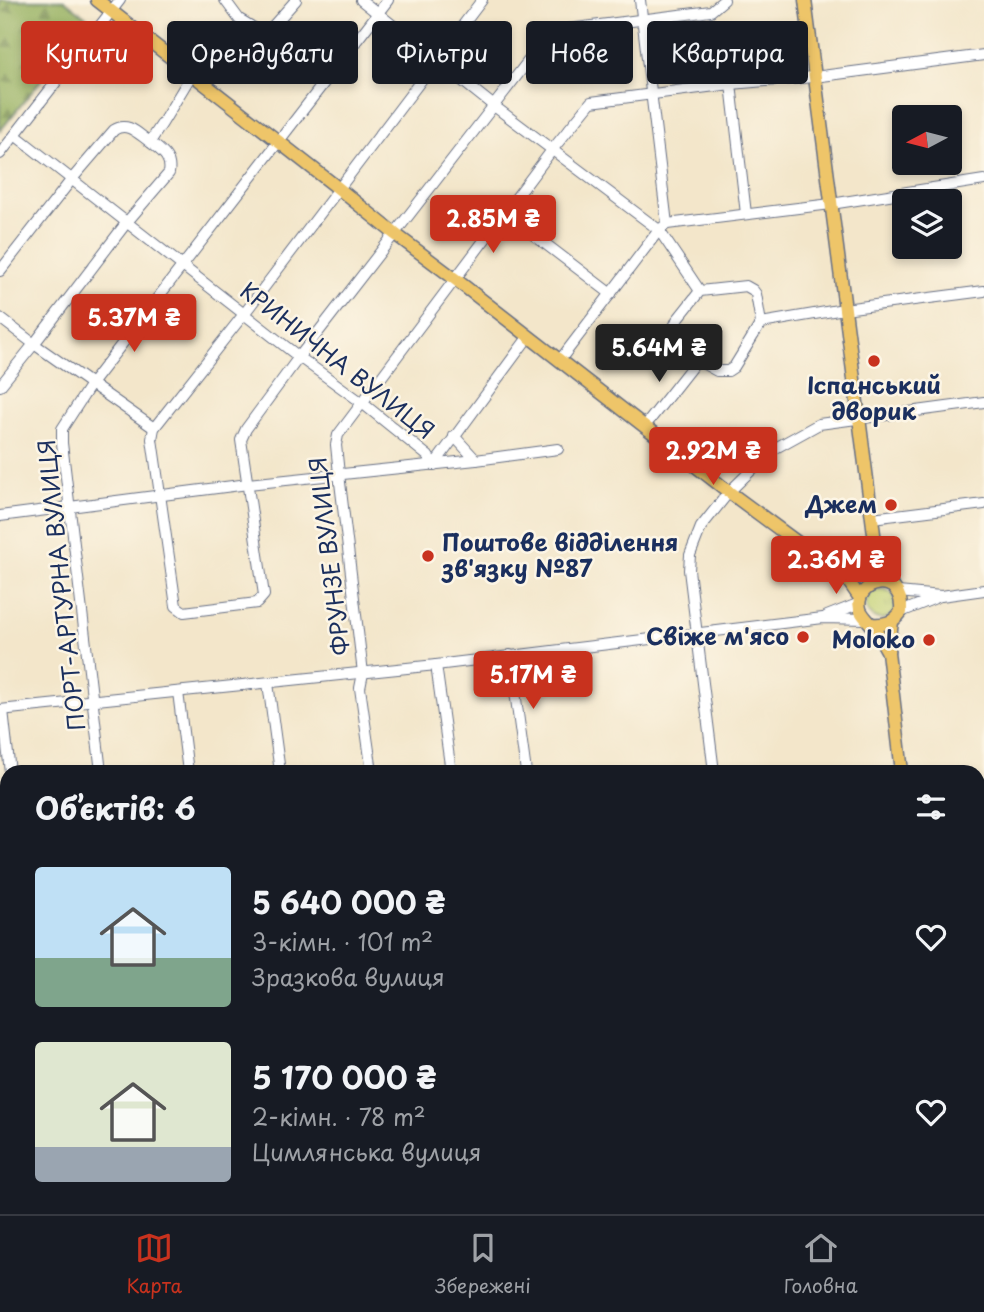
<!DOCTYPE html>
<html lang="uk">
<head>
<meta charset="utf-8">
<style>
	:root { --surface:#171b24; --page:#242831; --text:#f1f3f6; --muted:#9ea1a6; --line:#363941; --accent:#c8321e }
	body { margin:0; font-family:"Playpen Sans",sans-serif; background:var(--page); color:var(--text); height:100vh; display:flex; flex-direction:column; font-size:26px; white-space:nowrap }
	* { box-sizing:border-box; margin:0 }
	p { font-size:23px; color:var(--muted) }
	.icon { flex:none; width:38px; height:38px; fill:none; stroke:currentColor; stroke-width:2; stroke-linecap:round; stroke-linejoin:round }
	.map { position:relative; flex:1; overflow:hidden }
	.sheet { position:absolute; left:0px; top:765px; width:985px; height:450px; display:flex; flex-direction:column; background:var(--surface); border-radius:21px 21px 0 0; box-shadow:0 4px 10px #0003 }
	.sheet>* { flex:none }
	.hud { position:absolute; left:21px; top:21px; width:943px; height:63px; display:flex; gap:14px }
	.needle { width:46px; rotate:263deg }
	.fabs { position:absolute; left:892px; top:105px; display:grid; gap:14px }
	.fabs a { display:grid; place-items:center; width:70px; height:70px; border-radius:7px; background:var(--surface); box-shadow:0 4px 10px #0003; font-size:35px }
	.price { position:absolute; translate:-50% -60px; padding:0 16px; border-radius:7px; background:var(--accent); color:#fff; font-size:23px; line-height:46px; filter:drop-shadow(0 2px 4px #0008) }
	.price::after { content:''; position:absolute; left:50%; top:42px; width:21px; height:16px; margin-left:-10px; background:inherit; clip-path:polygon(0 0,100% 0,50% 100%) }
	.price.active { background:#222; color:#fff }
	ul { padding:0; list-style:none }
	li { display:flex; align-items:center; gap:21px; height:175px; padding:0 35px }
	li span { display:grid; place-items:center; flex:none; width:196px; height:140px; border-radius:7px; color:#555 }
	li>.icon { margin-inline-start:auto }
	span .icon { width:84px; height:84px; fill:#fffc; stroke-width:1 }
	li b { font-size:30px }
	h2 { display:flex; justify-content:space-between; align-items:center; height:84px; padding:0 35px; font-size:30px }
	.tag { padding:0 24px; border-radius:7px; background:var(--surface); box-shadow:0 4px 10px #0003; font-size:24px; line-height:63px }
	.tag.active { background:var(--accent); color:#fff }
	.dock { display:flex; justify-content:space-around; align-items:center; height:98px; border-top:2px solid var(--line); background:var(--surface); font-size:19px; color:var(--muted) }
	.dock a { display:grid; justify-items:center; gap:4px }
	.dock .active { color:var(--accent) }
	.map>svg:first-child { display:block }
	.grass { fill:url(#grass-tufts); stroke:#6f8068; stroke-width:2 }
	.forest { fill:url(#forest-firs); stroke:#5a7162; stroke-width:2 }
	.lines { fill:none; stroke-linecap:round; stroke-linejoin:round }
	.minor-casing { stroke:#676f84; stroke-width:12 }
	.major-casing { stroke:#676f84; stroke-width:15 }
	.minor { stroke:#fff; stroke-width:10 }
	.major { stroke:#eec569; stroke-width:12 }
	.poi-dot { fill:#c8321e; stroke:#fcf5e5; stroke-width:2.5 }
	.labels { text-anchor:middle; stroke-width:5; stroke-linejoin:round; paint-order:stroke }
	.street-label { font-size:23px; fill:#1b2f5e; stroke:#fcf5e5 }
	.poi-label { font-size:23px; font-weight:bold; fill:#1b2f5e; stroke:#fcf5e5; text-anchor:end }
</style>
</head>
<body>
<div class="map">
<svg width="984" height="1214" viewBox="0 0 984 1214">
	<defs>
		<pattern id="grass-tufts" width="24" height="20" patternUnits="userSpaceOnUse" patternTransform="scale(1.75)"><rect width="24" height="20" fill="#c3d173"/><path d="M3 7l-1-3M5 7V3M7 7l1-3M15 17l-1-3M17 17v-4M19 17l1-3" fill="none" stroke="#a7b466"/></pattern>
		<pattern id="forest-firs" width="22" height="20" patternUnits="userSpaceOnUse" patternTransform="scale(1.75)"><rect width="22" height="20" fill="#9ab365"/><path d="M5 1l3.5 6h-7zM16 11l3.5 6h-7z" fill="#7d9256"/></pattern>
	</defs>
	<rect width="100%" height="100%" fill="#fcf5e5"/>
	<filter id="ink" filterUnits="userSpaceOnUse"><feTurbulence type="fractalNoise" baseFrequency=".0143" numOctaves="2"/><feDisplacementMap in="SourceGraphic" scale="14" xChannelSelector="R" yChannelSelector="G"/><feConvolveMatrix kernelMatrix="1 2 1 2 8 2 1 2 1" color-interpolation-filters="sRGB"/></filter>
	<filter id="wash" filterUnits="userSpaceOnUse"><feTurbulence type="fractalNoise" baseFrequency=".00686" numOctaves="4" result="noise"/><feDisplacementMap in="SourceGraphic" scale="28" xChannelSelector="R" yChannelSelector="G"/><feGaussianBlur stdDeviation="1.57" result="paint"/><feColorMatrix in="noise" values="0 0 0 0 0 0 0 0 0 0 0 0 0 0 0 0 0 1.4 0 .05"/><feComposite in="paint" operator="in"/></filter>
	<g filter="url(#wash)">
		<rect width="100%" height="100%" fill="#f3e6ca"/>
		<!-- grass -->
		<circle class="grass" cx="881" cy="604" r="15"/>
		<!-- forest -->
		<path class="forest" d="M0 0H64L90 20 0 131Z"/>
	</g>
	<g filter="url(#ink)">
		<g class="lines">
			<!-- minor casing -->
			<g class="minor-casing">
				<g id="minor">
					<path d="M225 0 239 19 259 31 272 27 296 0"/>
					<path d="M361 0 494 106 659 230 700 291"/>
					<path d="M482 0 244 314 154 428 152 439 176 606 184 612 257 603 264 595 241 440 246 429 299 357 543 42 552 34 568 29 711 11 724 0"/>
					<path d="M640 0 667 224"/>
					<path d="M731 84 746 214"/>
					<path d="M15 135 299 357 361 402 428 456 434 465 529 336"/>
					<path d="M0 154 120 0"/>
					<path d="M505 213 611 294"/>
					<path d="M0 271 72 179 114 130C128 121 138 134 150 142L163 122 192 74"/>
					<path d="M746 286 753 290 756 294 761 323 734 367 728 371H717L697 360 677 344 674 338 673 329 677 320 700 291Z"/>
					<path d="M0 318 34 344 154 428"/>
					<path d="M761 323 844 309 984 291"/>
					<path d="M560 360 659 230 667 224 831 204 984 180"/>
					<path d="M0 386 34 344 127 222 169 173C172 157 161 151 150 142"/>
					<path d="M645 426 697 360"/>
					<path d="M454 436 476 460"/>
					<path d="M0 516 248 484 476 460 558 449"/>
					<path d="M872 518 984 504"/>
					<path d="M898 592 941 596 984 590"/>
					<path d="M901 612 940 596"/>
					<path d="M827 616 860 603"/>
					<path d="M510 655 526 772"/>
					<path d="M436 665 451 772"/>
					<path d="M268 683 280 772"/>
					<path d="M178 692 188 772"/>
					<path d="M0 710 436 665 823 618 866 619"/>
					<path d="M3 710 10 772"/>
					<path d="M101 772 62 443V429L91 384 388 0"/>
					<path d="M372 772 360 688 363 673 339 474 336 445 338 435 552 150 591 102 731 84 814 77 984 55"/>
					<path d="M714 772 689 570 690 555 701 527 729 492 772 450 819 424 984 402"/>
					<path d="M978 849 984 848"/>
					<path d="M0 963H7"/>
					<path d="M978 964 984 963"/>
					<path d="M978 1093H984"/>
					<path d="M64 1208 65 1214"/>
					<path d="M153 1208V1214"/>
					<path d="M244 1208 245 1214"/>
					<path d="M334 1208 335 1214"/>
					<path d="M425 1208 426 1214"/>
					<path d="M505 1208 506 1214"/>
					<path d="M582 1208 583 1214"/>
					<path d="M0 1209 10 1208"/>
				</g>
			</g>
			<!-- major casing -->
			<g class="major-casing">
				<g id="major">
					<path d="M97 0 338 188 395 234 455 279 729 492 847 579 860 598"/>
					<path d="M805 0 877 557 890 585"/>
					<path d="M892 622 888 652 902 772"/>
					<path d="M871 624C885 625 893 623 901 612 904 568 853 581 860 609 862 615 866 618 870 623 877 631 882 642 888 652"/>
					<path d="M956 1208V1214"/>
				</g>
			</g>
			<!-- minor -->
			<use href="#minor" class="minor"/>
			<!-- major -->
			<use href="#major" class="major"/>
		</g>
	</g>
	<!-- markers -->
	<g class="poi-dot">
		<circle cx="874" cy="361" r="7"/>
		<circle cx="891" cy="505" r="7"/>
		<circle cx="428" cy="556" r="7"/>
		<circle cx="803" cy="637" r="7"/>
		<circle cx="929" cy="640" r="7"/>
	</g>
	<g class="labels">
		<!-- street labels -->
		<g class="street-label">
			<text transform="translate(337 361) rotate(38)" y="8">КРИНИЧНА ВУЛИЦЯ</text>
			<text transform="translate(330 556) rotate(-97)" y="8">ФРУНЗЕ ВУЛИЦЯ</text>
			<text transform="translate(62 585) rotate(-96)" y="8">ПОРТ-АРТУРНА ВУЛИЦЯ</text>
		</g>
		<!-- poi labels -->
		<g class="poi-label">
			<text x="874" y="394" text-anchor="middle">Іспанський<tspan x="874" dy="26">дворик</tspan></text>
			<text x="877" y="513">Джем</text>
			<text x="442" y="551" text-anchor="start">Поштове відділення<tspan x="442" dy="26">зв'язку №87</tspan></text>
			<text x="789" y="645">Свіже м'ясо</text>
			<text x="915" y="648">Moloko</text>
		</g>
	</g>
</svg>
<div class="fabs">
<a><svg class="needle" viewBox="-14 -14 28 28"><path d="M0-13l5 13h-10z" fill="#e53935"/><path d="M0 13l5-13h-10z" fill="#9ea1a6"/></svg></a>
<a><svg class="icon" aria-label="layers" viewBox="0 0 24 24"><path d="M12 4l9 5-9 5-9-5zM3 14l9 5 9-5"/></svg></a>
</div>
<b class="price" style="left:493px;top:255px">2.85M ₴</b>
<b class="price" style="left:134px;top:354px">5.37M ₴</b>
<b class="price active" style="left:659px;top:384px">5.64M ₴</b>
<b class="price" style="left:713px;top:487px">2.92M ₴</b>
<b class="price" style="left:836px;top:596px">2.36M ₴</b>
<b class="price" style="left:533px;top:711px">5.17M ₴</b>
<div class="hud">
<a class="tag active">Купити</a>
<a class="tag">Орендувати</a>
<a class="tag">Фільтри</a>
<a class="tag">Нове</a>
<a class="tag">Квартира</a>
</div>
<section class="sheet">
<h2>Об’єктів: 6<svg class="icon" aria-label="filters" viewBox="0 0 24 24"><path d="M4 7h16M4 17h16"/><circle cx="9" cy="7" r="2"/><circle cx="15" cy="17" r="2"/></svg></h2>
<ul>
<li><span style="background:linear-gradient(#bfe0f5 65%,#7fa58c 0)"><svg class="icon" aria-label="home" viewBox="0 0 24 24"><path d="M3 11l9-7 9 7M6 9v11h12V9"/></svg></span><div><b>5 640 000 ₴</b><p>3-кімн. · 101 m²</p><p>Зразкова вулиця</p></div><svg class="icon" aria-label="heart" viewBox="0 0 24 24"><path d="M12 20l-8-8c-3-5 5-10 8-4 3-6 11-1 8 4z"/></svg></li>
<li><span style="background:linear-gradient(#dfe7d0 75%,#9aa5b1 0)"><svg class="icon" aria-label="home" viewBox="0 0 24 24"><path d="M3 11l9-7 9 7M6 9v11h12V9"/></svg></span><div><b>5 170 000 ₴</b><p>2-кімн. · 78 m²</p><p>Цимлянська вулиця</p></div><svg class="icon" aria-label="heart" viewBox="0 0 24 24"><path d="M12 20l-8-8c-3-5 5-10 8-4 3-6 11-1 8 4z"/></svg></li>
</ul>
</section>
</div>
<nav class="dock">
<a class="active"><svg class="icon" aria-label="map" viewBox="0 0 24 24"><path d="M3 6l6-2 6 2 6-2v14l-6 2-6-2-6 2zM9 4v14M15 6v14"/></svg>Карта</a>
<a><svg class="icon" aria-label="saved" viewBox="0 0 24 24"><path d="M7 4h10v16l-5-4-5 4z"/></svg>Збережені</a>
<a><svg class="icon" aria-label="home" viewBox="0 0 24 24"><path d="M3 11l9-7 9 7M6 9v11h12V9"/></svg>Головна</a>
</nav>
</body>
</html>
